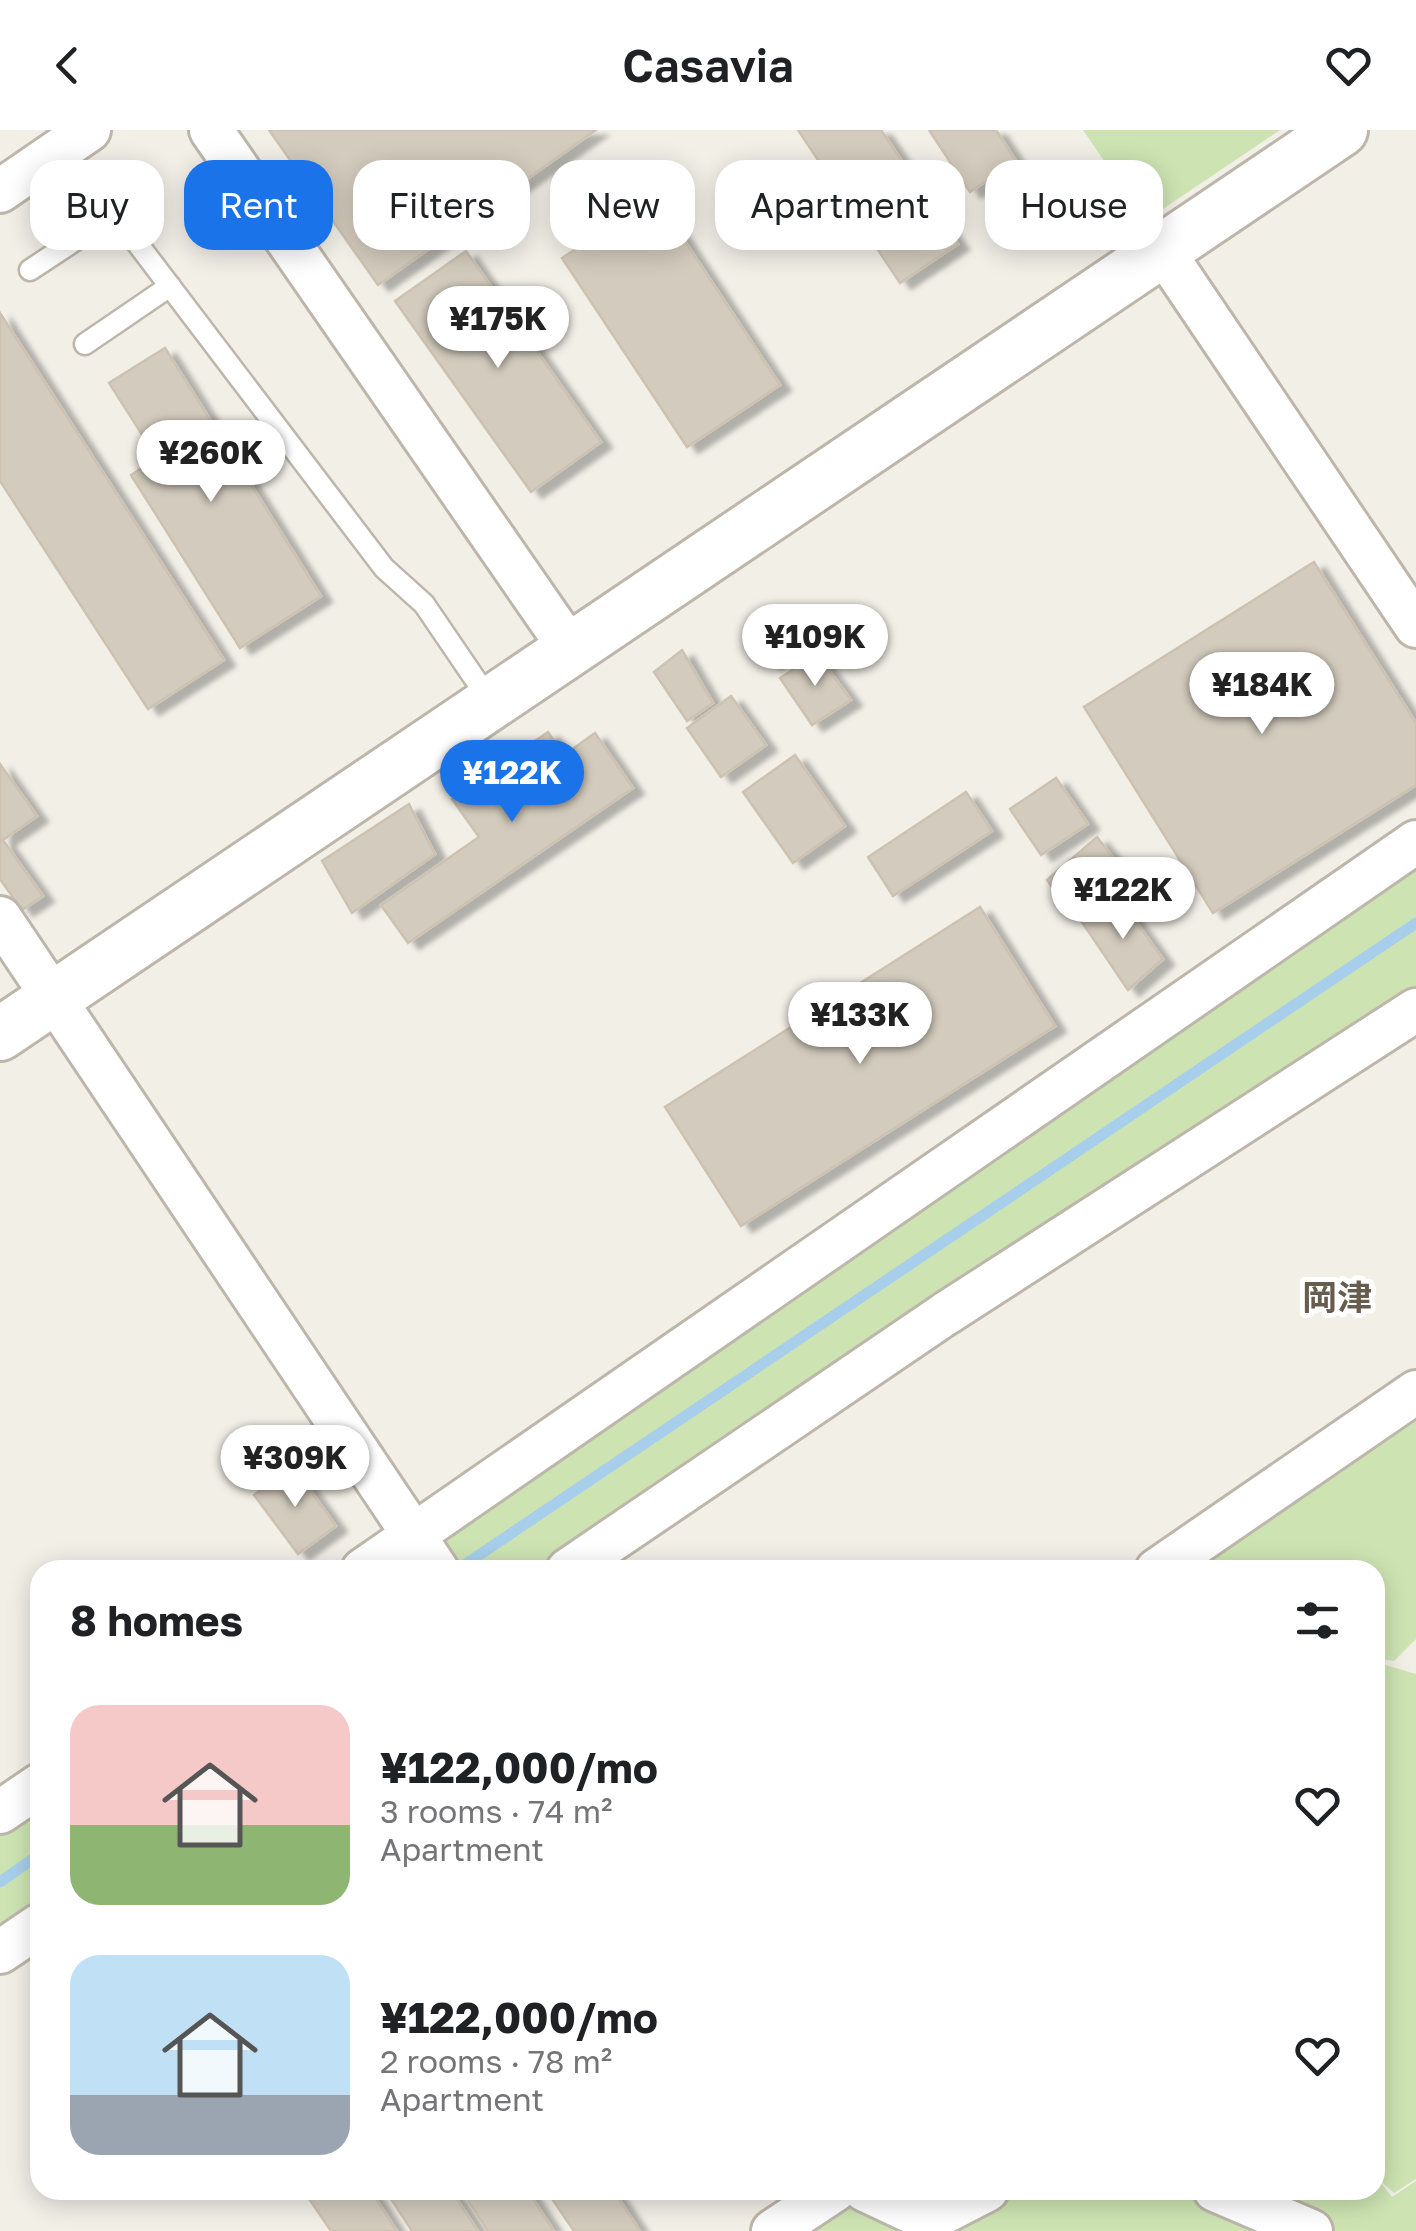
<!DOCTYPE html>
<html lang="en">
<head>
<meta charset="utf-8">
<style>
	:root { --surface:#fff; --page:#f6f6f6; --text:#202124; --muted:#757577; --accent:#1a73e8 }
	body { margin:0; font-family:"Golos Text","Noto Sans JP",sans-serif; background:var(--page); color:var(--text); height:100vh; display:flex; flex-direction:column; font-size:38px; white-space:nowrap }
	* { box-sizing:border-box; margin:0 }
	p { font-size:32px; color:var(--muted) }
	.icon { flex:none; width:55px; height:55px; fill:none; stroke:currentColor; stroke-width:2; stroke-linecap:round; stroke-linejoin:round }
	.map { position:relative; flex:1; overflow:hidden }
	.details { position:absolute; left:30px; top:1430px; width:1355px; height:640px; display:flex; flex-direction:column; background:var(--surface); border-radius:30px; box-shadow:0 5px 25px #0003 }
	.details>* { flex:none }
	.guide { position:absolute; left:30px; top:30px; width:1358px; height:90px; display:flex; gap:20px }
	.price { position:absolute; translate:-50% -85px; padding:0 22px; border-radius:35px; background:#fff; color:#222; font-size:32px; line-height:65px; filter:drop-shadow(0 2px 5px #0008) }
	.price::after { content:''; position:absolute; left:50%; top:60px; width:30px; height:22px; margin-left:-15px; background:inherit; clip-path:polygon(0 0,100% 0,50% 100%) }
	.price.on { background:var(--accent); color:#fff }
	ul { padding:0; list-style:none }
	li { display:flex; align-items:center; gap:30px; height:250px; padding:0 40px }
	li span { display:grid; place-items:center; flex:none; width:280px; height:200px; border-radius:30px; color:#555 }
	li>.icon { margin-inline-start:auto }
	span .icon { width:120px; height:120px; fill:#fffc; stroke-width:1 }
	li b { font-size:42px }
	h2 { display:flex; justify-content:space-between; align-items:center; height:120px; padding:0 40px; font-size:42px }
	.pill { padding:0 35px; border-radius:30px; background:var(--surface); box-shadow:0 5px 25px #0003; font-size:35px; line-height:90px }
	.pill.on { background:var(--accent); color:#fff }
	header { display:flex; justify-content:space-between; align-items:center; height:130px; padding:0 40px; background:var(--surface); font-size:45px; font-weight:600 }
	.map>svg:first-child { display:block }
	.green { fill:#cde4b2 }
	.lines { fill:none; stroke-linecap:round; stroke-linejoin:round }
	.stream { stroke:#a7cfeb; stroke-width:11 }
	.building { fill:#d3cbbd; stroke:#cdc2b1; stroke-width:2.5; filter:url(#shadow) }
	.service-casing { stroke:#bdb6aa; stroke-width:25 }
	.minor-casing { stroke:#bdb6aa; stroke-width:48 }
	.tertiary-casing { stroke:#bdb6aa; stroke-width:58 }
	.service { stroke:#fff; stroke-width:20 }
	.minor { stroke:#fff; stroke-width:42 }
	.tertiary { stroke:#fff; stroke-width:52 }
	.labels { text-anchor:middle; stroke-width:10; stroke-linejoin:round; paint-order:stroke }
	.quarter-label { font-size:35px; font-weight:bold; fill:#675d4e; stroke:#fff }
</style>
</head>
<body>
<header><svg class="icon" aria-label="back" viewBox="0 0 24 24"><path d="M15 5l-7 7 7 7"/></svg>Casavia<svg class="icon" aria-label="heart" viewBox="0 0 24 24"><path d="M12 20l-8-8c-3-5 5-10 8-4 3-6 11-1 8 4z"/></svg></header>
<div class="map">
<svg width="1416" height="2101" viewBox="0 0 1416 2101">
	<defs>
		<filter id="shadow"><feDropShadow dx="11" dy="6" stdDeviation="2.5" flood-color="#0004"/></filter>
	</defs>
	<rect width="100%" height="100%" fill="#f2efe7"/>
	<!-- green -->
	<g class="green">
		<path d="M1083 0H1280L1145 91Z"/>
		<path d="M1416 719V884L541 1440H358Z"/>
		<path d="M1416 1265V1509L1394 1531 1375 1528V1440H1165Z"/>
		<path d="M1375 1532 1416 1544V2049L1394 2063 1376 2047 1392 2067 1416 2051V2101H1321L1228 2060H1375Z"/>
		<path d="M40 1655V1783L0 1811V1682Z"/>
		<path d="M989 2060H1215L1309 2101H789L829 2074H882Z"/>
	</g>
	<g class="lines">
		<!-- stream -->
		<g class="stream">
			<path d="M457 1440 1416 793"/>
			<path d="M0 1752 40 1724"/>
		</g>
	</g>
	<!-- building -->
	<g class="building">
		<path d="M269 0H596L378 155Z"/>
		<path d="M798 0H881L958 114 900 153Z"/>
		<path d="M929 0H996L1016 31 970 62Z"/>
		<path d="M655 66 780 255 687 317 562 128Z"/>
		<path d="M466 121 601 312 531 362 395 171Z"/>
		<path d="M0 183 224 530 148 579 0 351Z"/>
		<path d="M165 218 321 466 240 518 131 345 157 328 109 253Z"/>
		<path d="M1314 432 1416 593V655L1213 783 1084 577Z"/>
		<path d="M779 490 795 516 770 533 752 507Z"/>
		<path d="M682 520 713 573 687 591 654 542Z"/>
		<path d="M817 524 851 570 812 595 780 548Z"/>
		<path d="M731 566 766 615 721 647 687 598Z"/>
		<path d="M548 602 564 625 595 603 633 658 408 813 381 775 479 707 452 669Z"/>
		<path d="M795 625 845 696 793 733 743 662Z"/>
		<path d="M0 634 37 686 3 710 43 766 22 780 0 749Z"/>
		<path d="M1056 648 1088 694 1041 725 1010 679Z"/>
		<path d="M966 662 992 701 893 766 868 727Z"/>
		<path d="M409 674 435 724 352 783 322 731Z"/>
		<path d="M1097 707 1123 740 1069 781 1047 750Z"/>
		<path d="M1118 767 1163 829 1128 860 1082 792Z"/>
		<path d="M980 777 1055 896 741 1096 665 977Z"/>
		<path d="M293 1336 336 1396 298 1424 254 1365Z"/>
		<path d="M303 2060H370L397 2101H331Z"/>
		<path d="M385 2060H451L478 2101H412Z"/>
		<path d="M461 2060H527L554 2101H488Z"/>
		<path d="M546 2060H613L640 2101H574Z"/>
	</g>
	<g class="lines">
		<!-- service casing -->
		<g class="service-casing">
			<g id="service">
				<path d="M30 140 115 84 384 438 424 474 490 571"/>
				<path d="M85 214 170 156"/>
			</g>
		</g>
		<!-- minor casing -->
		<g class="minor-casing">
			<g id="minor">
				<path d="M211 0 571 520"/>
				<path d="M0 61 89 0"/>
				<path d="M1163 121 1416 496"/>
				<path d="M0 788 437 1440"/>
				<path d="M363 1440 1416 712"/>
				<path d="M568 1440 945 1184 1416 880"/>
				<path d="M1157 1440 1416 1262"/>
				<path d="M0 1682 40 1655"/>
				<path d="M0 1822 40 1795"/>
				<path d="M865 2060 929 2090 987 2060"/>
				<path d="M1215 2060 1311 2101"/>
				<path d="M773 2101 835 2060"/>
			</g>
		</g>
		<!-- tertiary casing -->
		<g class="tertiary-casing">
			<path id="tertiary" d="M0 904 1341 0"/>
		</g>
		<!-- service -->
		<use href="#service" class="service"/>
		<!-- minor -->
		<use href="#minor" class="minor"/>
		<!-- tertiary -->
		<use href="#tertiary" class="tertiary"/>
	</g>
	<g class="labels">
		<!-- quarter labels -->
		<g class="quarter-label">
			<text x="1337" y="1180">岡津</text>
		</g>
	</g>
</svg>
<b class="price" style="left:498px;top:241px">¥175K</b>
<b class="price" style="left:211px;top:375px">¥260K</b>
<b class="price" style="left:815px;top:559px">¥109K</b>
<b class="price" style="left:1262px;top:607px">¥184K</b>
<b class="price on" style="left:512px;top:695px">¥122K</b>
<b class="price" style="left:1123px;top:812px">¥122K</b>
<b class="price" style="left:860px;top:937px">¥133K</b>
<b class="price" style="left:295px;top:1380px">¥309K</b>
<div class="guide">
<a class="pill">Buy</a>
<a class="pill on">Rent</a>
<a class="pill">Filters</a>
<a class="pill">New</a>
<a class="pill">Apartment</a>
<a class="pill">House</a>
</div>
<section class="details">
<h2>8 homes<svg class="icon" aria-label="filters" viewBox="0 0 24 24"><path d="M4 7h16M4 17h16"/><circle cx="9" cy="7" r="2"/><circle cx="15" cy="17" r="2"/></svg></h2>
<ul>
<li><span style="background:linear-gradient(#f6c9c9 60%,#8fb573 0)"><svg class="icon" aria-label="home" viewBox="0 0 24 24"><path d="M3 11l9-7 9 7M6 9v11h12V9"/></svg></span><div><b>¥122,000/mo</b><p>3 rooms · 74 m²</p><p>Apartment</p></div><svg class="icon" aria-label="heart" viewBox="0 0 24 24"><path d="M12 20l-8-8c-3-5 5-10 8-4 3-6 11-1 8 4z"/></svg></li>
<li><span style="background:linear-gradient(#bfe0f5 70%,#9aa5b1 0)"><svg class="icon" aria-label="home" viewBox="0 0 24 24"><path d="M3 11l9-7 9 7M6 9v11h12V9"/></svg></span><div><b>¥122,000/mo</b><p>2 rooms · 78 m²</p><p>Apartment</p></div><svg class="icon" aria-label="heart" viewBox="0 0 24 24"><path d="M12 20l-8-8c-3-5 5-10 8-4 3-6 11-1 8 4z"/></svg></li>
</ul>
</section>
</div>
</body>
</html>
